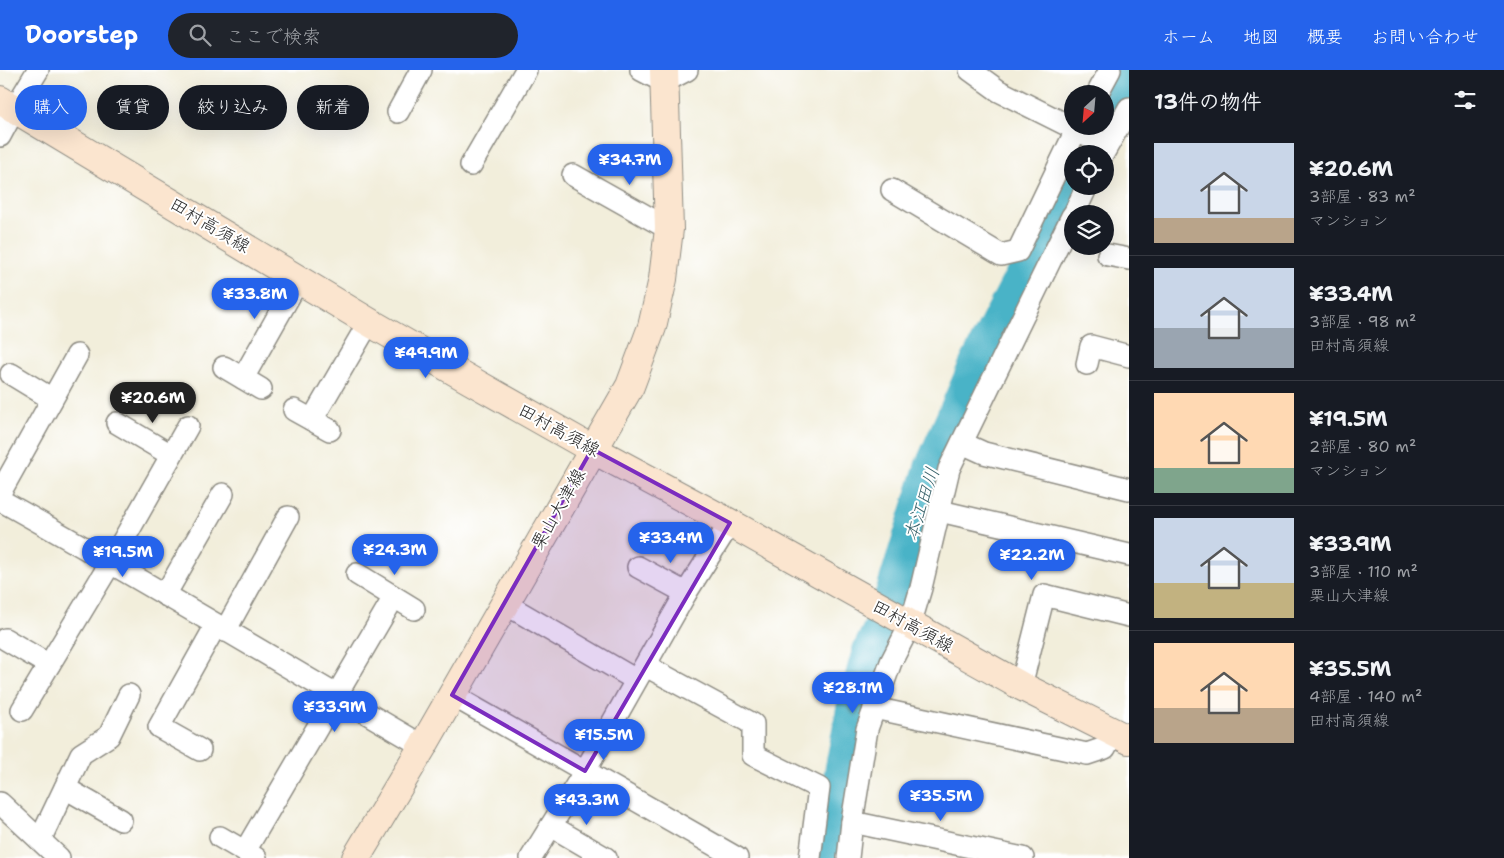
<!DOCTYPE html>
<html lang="ja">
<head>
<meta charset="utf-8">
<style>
	:root { --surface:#171b24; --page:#20242c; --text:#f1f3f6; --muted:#9ea1a6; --line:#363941; --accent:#2563eb }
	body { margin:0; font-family:"Shantell Sans","Klee One",sans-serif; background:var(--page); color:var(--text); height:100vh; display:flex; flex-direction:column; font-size:19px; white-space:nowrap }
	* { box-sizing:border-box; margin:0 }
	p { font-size:16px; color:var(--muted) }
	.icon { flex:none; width:28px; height:28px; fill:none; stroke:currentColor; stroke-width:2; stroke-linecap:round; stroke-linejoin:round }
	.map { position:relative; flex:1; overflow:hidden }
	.side { display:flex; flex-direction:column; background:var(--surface); width:375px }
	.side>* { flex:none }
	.banner { position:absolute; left:15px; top:15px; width:475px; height:45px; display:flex; gap:10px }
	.needle { width:32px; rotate:206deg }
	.tools { position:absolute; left:1064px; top:15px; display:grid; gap:10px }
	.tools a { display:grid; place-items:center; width:50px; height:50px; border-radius:50%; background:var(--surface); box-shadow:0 5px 20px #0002; font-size:25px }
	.price { position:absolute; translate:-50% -42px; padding:0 11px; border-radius:18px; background:var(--accent); color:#fff; font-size:16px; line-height:32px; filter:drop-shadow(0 1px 2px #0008) }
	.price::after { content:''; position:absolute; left:50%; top:30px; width:15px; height:11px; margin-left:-8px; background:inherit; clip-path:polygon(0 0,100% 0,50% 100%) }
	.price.current { background:#222; color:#fff }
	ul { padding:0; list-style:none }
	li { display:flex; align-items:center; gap:15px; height:125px; padding:0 25px }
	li+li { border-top:1px solid var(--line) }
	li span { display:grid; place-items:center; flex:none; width:140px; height:100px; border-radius:0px; color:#555 }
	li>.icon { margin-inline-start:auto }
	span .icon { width:60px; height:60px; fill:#fffc; stroke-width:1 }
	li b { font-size:21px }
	h2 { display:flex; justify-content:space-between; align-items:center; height:60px; padding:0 25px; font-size:21px }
	.tag { padding:0 18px; border-radius:22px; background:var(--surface); box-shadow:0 5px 20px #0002; font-size:18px; line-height:45px }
	.tag.current { background:var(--accent); color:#fff }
	header { display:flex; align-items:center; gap:30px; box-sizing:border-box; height:70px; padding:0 25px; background:var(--accent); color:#fff }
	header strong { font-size:24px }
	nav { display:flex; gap:28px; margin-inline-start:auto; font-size:18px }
	.search { width:350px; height:45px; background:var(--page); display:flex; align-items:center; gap:12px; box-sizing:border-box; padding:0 18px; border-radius:28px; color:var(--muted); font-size:19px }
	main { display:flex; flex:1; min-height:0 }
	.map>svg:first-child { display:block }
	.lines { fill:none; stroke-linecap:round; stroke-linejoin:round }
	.river { stroke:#49b3c7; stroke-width:36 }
	.minor-casing { stroke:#8e8c83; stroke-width:24 }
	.secondary-casing { stroke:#8e8c83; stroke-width:30 }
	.minor { stroke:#fff; stroke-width:21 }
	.secondary { stroke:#fbe5cf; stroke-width:28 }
	.marked { fill:#7b2cbf; fill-opacity:0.2; stroke:#7b2cbf; stroke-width:4; stroke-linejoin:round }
	.labels { text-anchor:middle; stroke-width:4; stroke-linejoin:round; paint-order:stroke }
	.street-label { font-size:18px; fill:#2b2b2b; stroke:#fff }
	.water-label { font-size:19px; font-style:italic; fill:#376169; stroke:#fff }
</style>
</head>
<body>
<header>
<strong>Doorstep</strong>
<div class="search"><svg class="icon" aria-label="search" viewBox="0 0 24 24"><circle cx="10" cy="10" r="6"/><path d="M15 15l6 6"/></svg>ここで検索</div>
<nav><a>ホーム</a><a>地図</a><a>概要</a><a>お問い合わせ</a></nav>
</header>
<main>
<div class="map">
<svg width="1129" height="788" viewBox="0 0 1129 788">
	<rect width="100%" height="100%" fill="#fff"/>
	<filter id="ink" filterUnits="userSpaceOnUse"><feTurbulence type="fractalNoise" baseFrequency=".02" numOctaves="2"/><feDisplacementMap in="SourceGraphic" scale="10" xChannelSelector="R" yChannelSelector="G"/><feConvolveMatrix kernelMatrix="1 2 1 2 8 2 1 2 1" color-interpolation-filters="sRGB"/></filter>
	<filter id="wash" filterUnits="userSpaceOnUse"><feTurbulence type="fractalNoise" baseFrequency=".0096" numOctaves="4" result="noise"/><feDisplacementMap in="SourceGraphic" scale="20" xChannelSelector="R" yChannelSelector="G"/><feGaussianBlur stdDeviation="1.12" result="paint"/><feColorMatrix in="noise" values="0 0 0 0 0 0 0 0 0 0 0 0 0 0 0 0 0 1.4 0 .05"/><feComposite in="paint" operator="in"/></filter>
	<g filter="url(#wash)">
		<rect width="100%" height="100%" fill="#f2eedb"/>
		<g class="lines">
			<!-- river -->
			<g class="river">
				<path d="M1105 43 1129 0"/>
				<path d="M829 788 831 761 854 639 870 581 884 553 932 398 977 295 1034 184 1072 100"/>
			</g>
		</g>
	</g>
	<g filter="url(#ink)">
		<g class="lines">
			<!-- minor casing -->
			<g class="minor-casing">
				<g id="minor">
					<path d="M641 0 664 12 687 0"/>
					<path d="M970 0 999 21 1107 75"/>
					<path d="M1097 24 1110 0"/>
					<path d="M398 42 421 0"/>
					<path d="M0 66 15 38 38 0"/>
					<path d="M1103 84 1129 38"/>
					<path d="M471 95 526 0"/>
					<path d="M573 105 669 159"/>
					<path d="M892 120 1001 185 1018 181 1078 56"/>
					<path d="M1074 144 1087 116"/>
					<path d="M1108 185 1129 189"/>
					<path d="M1087 294 1091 276 1129 286"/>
					<path d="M224 297 261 319"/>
					<path d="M11 304 52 329"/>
					<path d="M243 308 299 209"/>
					<path d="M294 340 330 360"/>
					<path d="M312 350 369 252"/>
					<path d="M117 353 171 385"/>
					<path d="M962 373 984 383 1129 419"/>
					<path d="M0 423 77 285"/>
					<path d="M0 430C142 509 282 594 423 676"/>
					<path d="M940 441 1129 485"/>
					<path d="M638 497 686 523"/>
					<path d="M357 504 414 539"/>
					<path d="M165 525 223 424"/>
					<path d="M504 533 636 610"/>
					<path d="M225 561 288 447"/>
					<path d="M5 569 49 595"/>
					<path d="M646 596 753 654V685L819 718 810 788"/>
					<path d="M1021 616 1044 525 1129 546"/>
					<path d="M452 625 737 788"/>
					<path d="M874 638 1087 684 1105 678 1113 663"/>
					<path d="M22 640 111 492 188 356"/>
					<path d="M200 680 159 657 216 555"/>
					<path d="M65 718 121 750"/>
					<path d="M0 733 59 788"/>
					<path d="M852 752 1023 788"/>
					<path d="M551 756 606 788"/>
					<path d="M220 767 256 788"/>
					<path d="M40 770 81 684 109 666 129 625"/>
					<path d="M245 781 394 527"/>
					<path d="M531 788 585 701 686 523 730 453"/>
					<path d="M848 788 852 752 867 659 891 592 910 555 921 518 949 399 1072 146"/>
				</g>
			</g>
			<!-- secondary casing -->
			<g class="secondary-casing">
				<g id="secondary">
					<path d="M0 30 369 252 470 310 592 379 730 453 1021 616 1129 670"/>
					<path d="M356 788 423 676 630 316 652 257 663 209 669 159 664 0"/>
				</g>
			</g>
			<!-- minor -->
			<use href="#minor" class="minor"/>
			<!-- secondary -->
			<use href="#secondary" class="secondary"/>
		</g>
	</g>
	<!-- marked area -->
	<path class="marked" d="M592 379 730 453 585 701 452 625Z"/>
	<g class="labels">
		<!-- street labels -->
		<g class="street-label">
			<text transform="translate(210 155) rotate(31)" y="6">田村高須線</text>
			<text transform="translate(559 360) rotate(29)" y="6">田村高須線</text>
			<text transform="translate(558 439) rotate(-60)" y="6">栗山大津線</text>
			<text transform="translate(913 556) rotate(29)" y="6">田村高須線</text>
		</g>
		<!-- water labels -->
		<g class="water-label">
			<text transform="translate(921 434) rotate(-72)" y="7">本江田川</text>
		</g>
	</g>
</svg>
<div class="tools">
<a><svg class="needle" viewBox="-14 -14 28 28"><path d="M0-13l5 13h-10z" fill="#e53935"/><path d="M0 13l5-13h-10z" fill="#9ea1a6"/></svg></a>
<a><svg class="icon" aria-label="locate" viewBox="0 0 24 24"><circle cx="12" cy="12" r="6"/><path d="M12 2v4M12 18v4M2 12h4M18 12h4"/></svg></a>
<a><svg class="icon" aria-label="layers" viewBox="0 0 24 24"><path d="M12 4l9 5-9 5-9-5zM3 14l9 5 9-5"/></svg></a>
</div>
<b class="price" style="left:630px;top:116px">¥34.7M</b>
<b class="price" style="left:255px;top:250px">¥33.8M</b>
<b class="price" style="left:426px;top:309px">¥49.9M</b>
<b class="price current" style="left:153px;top:354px">¥20.6M</b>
<b class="price" style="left:671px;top:494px">¥33.4M</b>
<b class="price" style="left:395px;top:506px">¥24.3M</b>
<b class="price" style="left:123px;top:508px">¥19.5M</b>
<b class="price" style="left:1032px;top:511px">¥22.2M</b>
<b class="price" style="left:853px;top:644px">¥28.1M</b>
<b class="price" style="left:335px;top:663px">¥33.9M</b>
<b class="price" style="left:604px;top:691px">¥15.5M</b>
<b class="price" style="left:941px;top:752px">¥35.5M</b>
<b class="price" style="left:587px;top:756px">¥43.3M</b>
<div class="banner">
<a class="tag current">購入</a>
<a class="tag">賃貸</a>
<a class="tag">絞り込み</a>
<a class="tag">新着</a>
</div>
</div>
<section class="side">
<h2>13件の物件<svg class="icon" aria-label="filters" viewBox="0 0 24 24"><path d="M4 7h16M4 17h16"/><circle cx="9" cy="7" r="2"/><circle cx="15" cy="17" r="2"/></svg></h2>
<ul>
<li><span style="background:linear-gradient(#c9d6e8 75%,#b9a48a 0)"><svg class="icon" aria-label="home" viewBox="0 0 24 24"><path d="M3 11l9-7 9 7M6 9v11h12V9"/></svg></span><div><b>¥20.6M</b><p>3部屋 · 83 m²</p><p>マンション</p></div></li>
<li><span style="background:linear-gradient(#c9d6e8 60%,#9aa5b1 0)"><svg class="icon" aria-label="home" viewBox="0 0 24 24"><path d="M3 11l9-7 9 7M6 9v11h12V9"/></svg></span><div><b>¥33.4M</b><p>3部屋 · 98 m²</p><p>田村高須線</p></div></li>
<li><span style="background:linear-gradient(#ffd9b3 75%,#7fa58c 0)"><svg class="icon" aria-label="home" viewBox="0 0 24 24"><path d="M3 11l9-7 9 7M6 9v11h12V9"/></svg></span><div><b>¥19.5M</b><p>2部屋 · 80 m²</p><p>マンション</p></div></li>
<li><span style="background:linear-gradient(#c9d6e8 65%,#c2b280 0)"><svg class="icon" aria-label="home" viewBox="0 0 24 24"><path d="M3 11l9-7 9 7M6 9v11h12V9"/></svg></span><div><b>¥33.9M</b><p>3部屋 · 110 m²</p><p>栗山大津線</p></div></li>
<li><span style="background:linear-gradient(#ffd9b3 65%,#b9a48a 0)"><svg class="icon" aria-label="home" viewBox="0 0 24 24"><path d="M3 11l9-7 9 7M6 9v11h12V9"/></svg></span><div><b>¥35.5M</b><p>4部屋 · 140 m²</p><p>田村高須線</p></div></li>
</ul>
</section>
</main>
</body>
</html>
